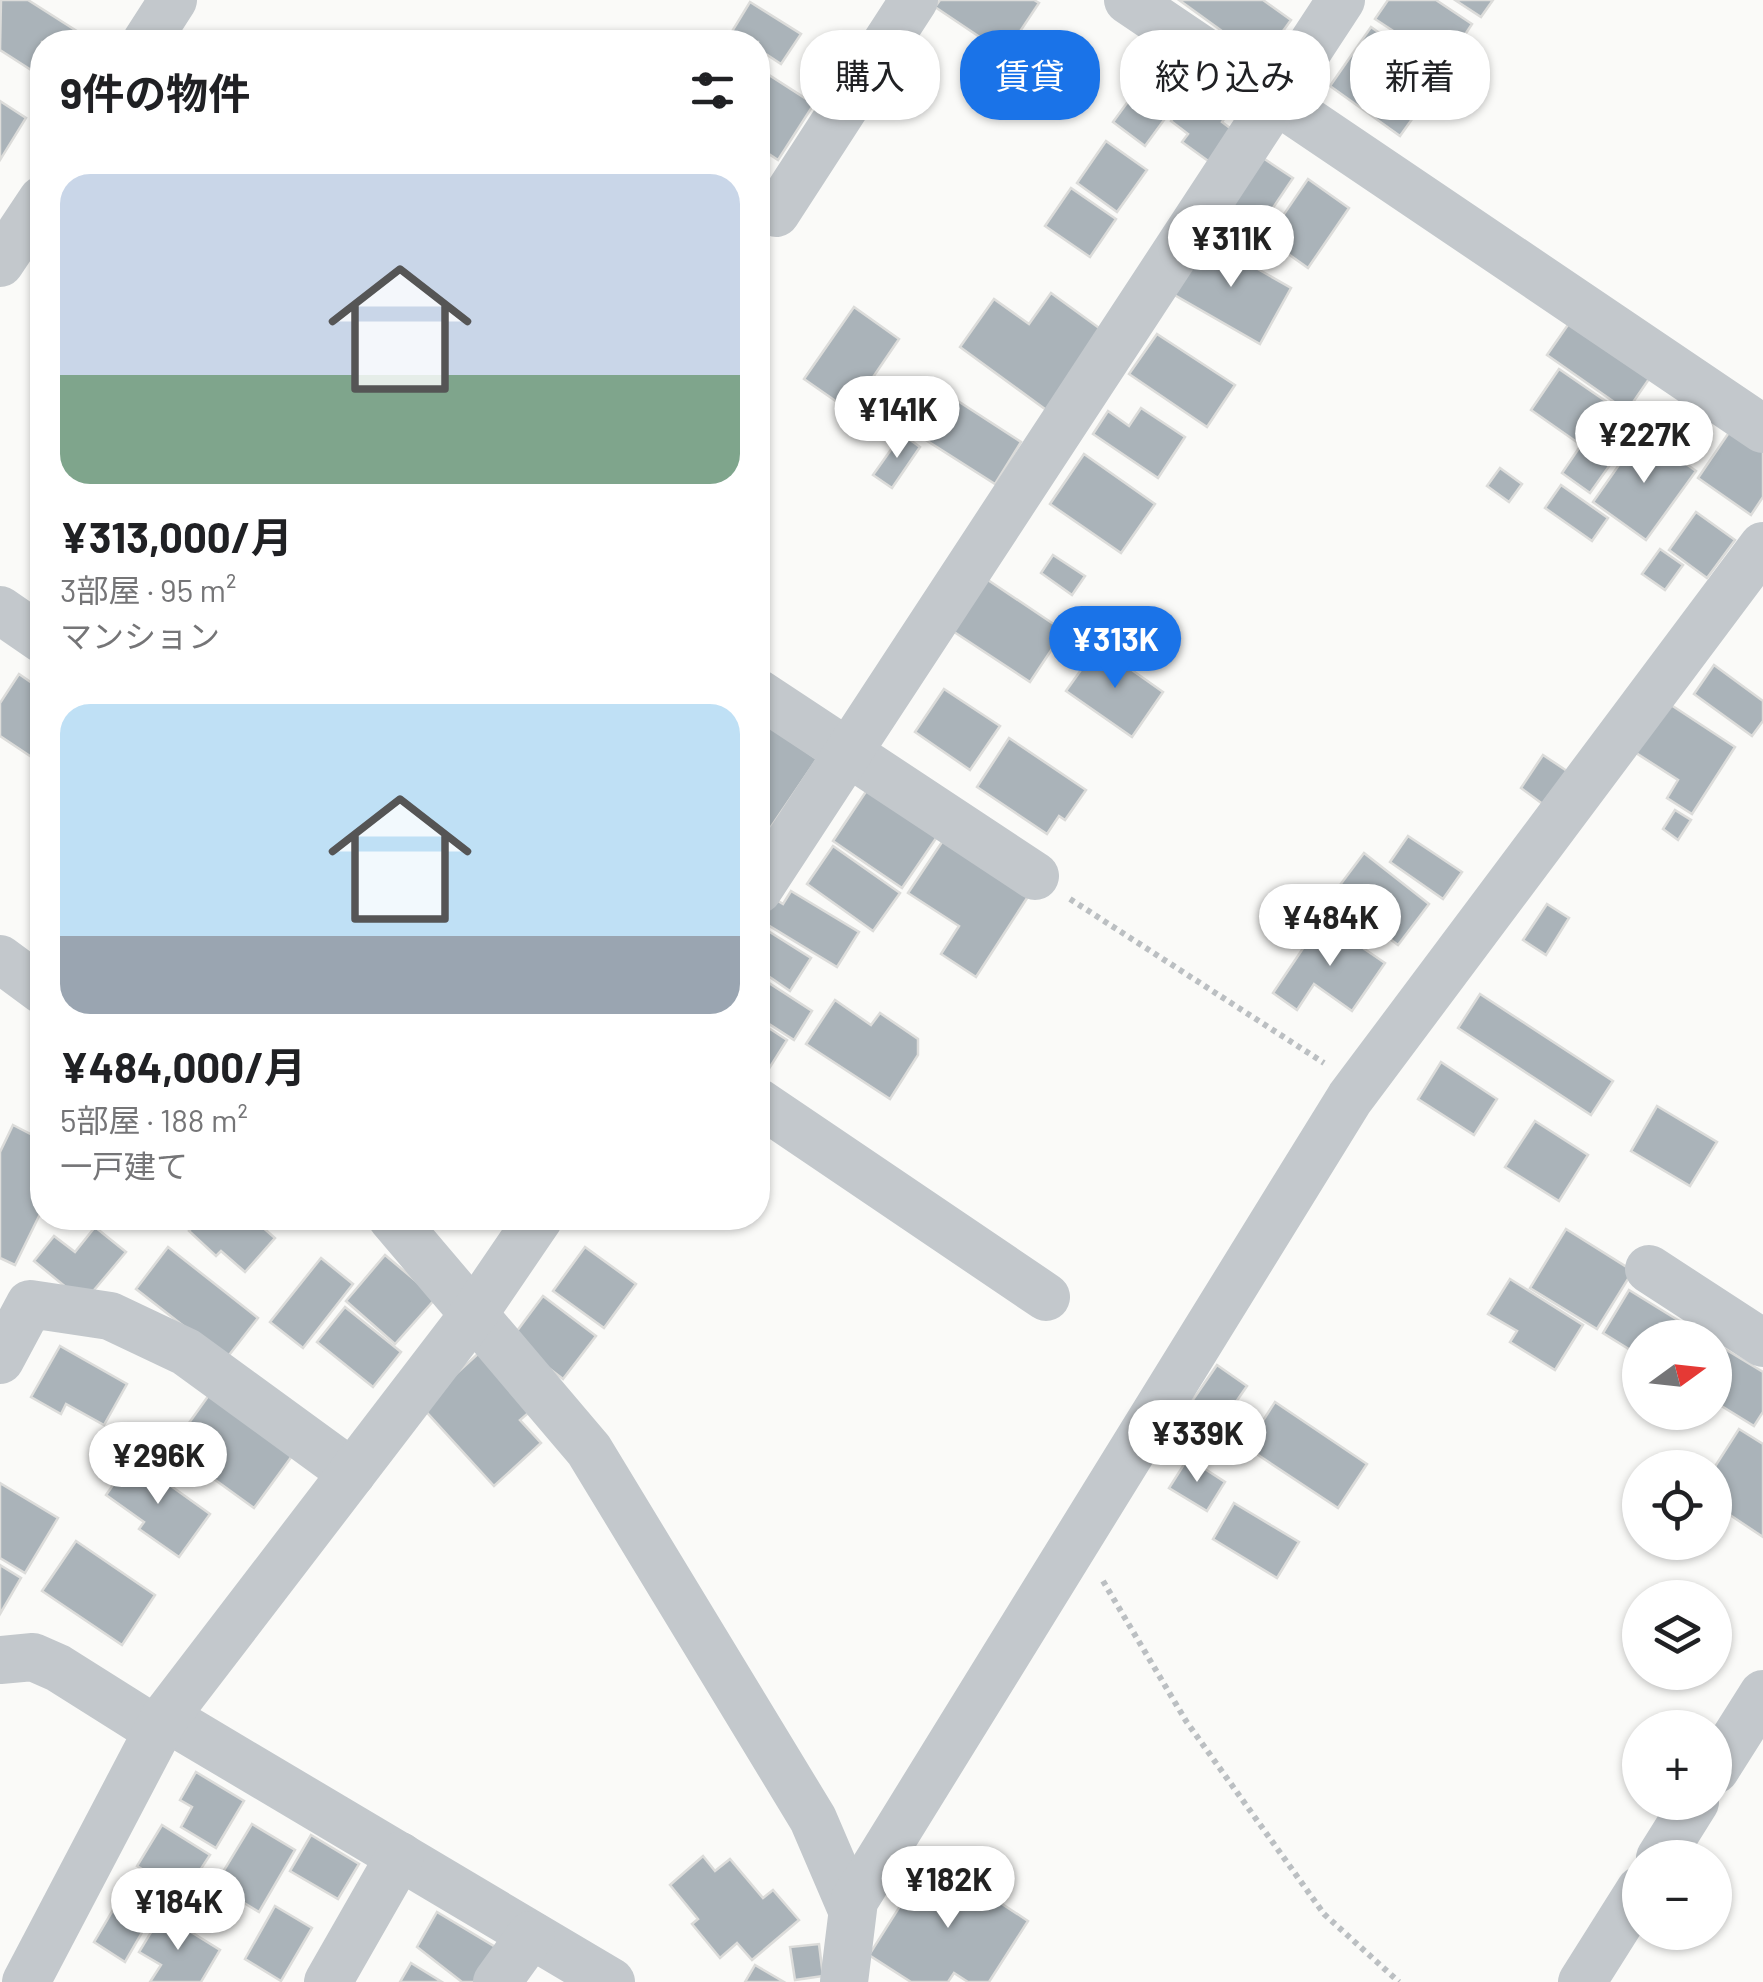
<!DOCTYPE html>
<html lang="ja">
<head>
<meta charset="utf-8">
<style>
	:root { --surface:#fff; --page:#f6f6f6; --text:#202124; --muted:#757577; --accent:#1a73e8 }
	body { margin:0; font-family:Barlow,"Noto Sans JP",sans-serif; background:var(--page); color:var(--text); height:100vh; display:flex; flex-direction:column; font-size:38px; white-space:nowrap }
	* { box-sizing:border-box; margin:0 }
	p { font-size:32px; color:var(--muted) }
	.icon { flex:none; width:55px; height:55px; fill:none; stroke:currentColor; stroke-width:2; stroke-linecap:round; stroke-linejoin:round }
	.map { position:relative; flex:1; overflow:hidden }
	.panel { position:absolute; left:30px; top:30px; width:740px; height:1200px; display:flex; flex-direction:column; background:var(--surface); border-radius:40px; box-shadow:0 2px 8px #0004 }
	.panel>* { flex:none }
	.top-card { position:absolute; left:800px; top:30px; width:812px; height:90px; display:flex; gap:20px }
	.needle { width:65px; rotate:75deg }
	.tools { position:absolute; left:1622px; top:1320px; display:grid; gap:20px }
	.tools a { display:grid; place-items:center; width:110px; height:110px; border-radius:50%; background:var(--surface); box-shadow:0 2px 8px #0004; font-size:50px }
	.price { position:absolute; translate:-50% -85px; padding:0 22px; border-radius:35px; background:#fff; color:#222; font-size:32px; line-height:65px; filter:drop-shadow(0 2px 5px #0008) }
	.price::after { content:''; position:absolute; left:50%; top:60px; width:30px; height:22px; margin-left:-15px; background:inherit; clip-path:polygon(0 0,100% 0,50% 100%) }
	.price.selected { background:var(--accent); color:#fff }
	ul { padding:0; list-style:none }
	li { display:grid; align-content:center; gap:20px; height:530px; padding:0 30px }
	li span { display:grid; place-items:center; height:310px; border-radius:30px; color:#555 }
	li>.icon { margin-inline-start:auto }
	span .icon { width:180px; height:180px; fill:#fffc; stroke-width:1 }
	li b { font-size:42px }
	h2 { display:flex; justify-content:space-between; align-items:center; height:120px; padding:0 30px; font-size:42px }
	.chip { padding:0 35px; border-radius:40px; background:var(--surface); box-shadow:0 2px 8px #0004; font-size:35px; line-height:90px }
	.chip.selected { background:var(--accent); color:#fff }
	.map>svg:first-child { display:block }
	.building { fill:#aab3b9; stroke:#dcdcda; stroke-width:2.5 }
	.lines { fill:none; stroke-linecap:round; stroke-linejoin:round }
	.path { stroke:#bbbfc2; stroke-width:6; stroke-dasharray:5 5; stroke-linecap:butt }
	.minor { stroke:#c3c8cc; stroke-width:48 }
</style>
</head>
<body>
<div class="map">
<svg width="1763" height="1982" viewBox="0 0 1763 1982">
	<rect width="100%" height="100%" fill="#fafaf8"/>
	<!-- building -->
	<g class="building">
		<path d="M1 0H28L94 42H42V77L0 50Z"/>
		<path d="M940 0H1034L1039 3 1005 54 935 7Z"/>
		<path d="M1179 0H1263L1291 20 1262 60Z"/>
		<path d="M1388 0H1436L1472 24 1445 65 1375 19Z"/>
		<path d="M1455 0H1493L1481 17Z"/>
		<path d="M750 2 801 34 781 64 758 49V42H747L731 33Z"/>
		<path d="M1371 27 1442 77 1400 136 1330 86Z"/>
		<path d="M758 68 814 104 778 160 758 147Z"/>
		<path d="M1143 81 1175 105 1145 146 1113 122Z"/>
		<path d="M1200 81 1234 105 1222 122 1234 131 1211 163 1182 142 1188 134 1171 121Z"/>
		<path d="M0 101 26 118 0 160Z"/>
		<path d="M1106 141 1147 170 1117 212 1077 183Z"/>
		<path d="M1254 152 1293 178 1256 233 1217 206Z"/>
		<path d="M1308 179 1349 208 1308 268 1267 239Z"/>
		<path d="M1071 188 1116 219 1090 257 1045 226Z"/>
		<path d="M1202 237 1291 288 1260 344 1171 293Z"/>
		<path d="M1051 293 1106 333 1049 412 960 347 994 299 1029 324Z"/>
		<path d="M854 307 899 339 850 411 804 379Z"/>
		<path d="M1572 319 1649 379 1627 411 1547 355Z"/>
		<path d="M1157 334 1235 385 1207 427 1129 374Z"/>
		<path d="M1559 369 1639 424 1590 493 1562 473 1581 445 1531 410Z"/>
		<path d="M944 392 1021 442 995 484 918 435Z"/>
		<path d="M1141 408 1185 437 1158 478 1093 434 1108 411 1129 426Z"/>
		<path d="M1732 428 1763 450V497L1751 515 1698 478Z"/>
		<path d="M1642 432 1696 471 1646 540 1593 502Z"/>
		<path d="M902 434 920 447 892 488 873 475Z"/>
		<path d="M1084 454 1155 504 1121 553 1050 504Z"/>
		<path d="M1500 468 1522 484 1509 502 1487 486Z"/>
		<path d="M1561 485 1608 518 1592 541 1545 508Z"/>
		<path d="M1696 512 1735 540 1707 578 1669 550Z"/>
		<path d="M1660 549 1683 565 1665 590 1642 574Z"/>
		<path d="M1053 555 1085 576 1072 595 1041 573Z"/>
		<path d="M979 574 1064 631 1030 682 945 626Z"/>
		<path d="M1098 646 1163 692 1132 737 1066 691Z"/>
		<path d="M1714 665 1763 701V721L1752 736 1694 694Z"/>
		<path d="M19 674 42 690V764L0 736V703Z"/>
		<path d="M944 689 1000 726 970 770 915 732Z"/>
		<path d="M1665 701 1735 747 1692 814 1667 798 1678 780 1633 751Z"/>
		<path d="M758 718 817 759 758 846Z"/>
		<path d="M1009 738 1086 790 1065 820 1059 816 1047 834 977 787Z"/>
		<path d="M1543 755 1567 771 1544 805 1521 788Z"/>
		<path d="M871 784 941 831 902 888 833 841Z"/>
		<path d="M1675 810 1691 820 1678 840 1663 829Z"/>
		<path d="M1408 836 1462 872 1443 899 1390 862Z"/>
		<path d="M944 839 1029 895 976 977 941 954 959 926 908 893Z"/>
		<path d="M833 846 900 893 873 931 807 884Z"/>
		<path d="M1364 853 1429 904 1398 945 1374 927 1366 937 1325 905Z"/>
		<path d="M791 891 859 932 837 967 758 919 767 894 783 904Z"/>
		<path d="M1547 904 1569 918 1546 955 1523 940Z"/>
		<path d="M1322 920 1385 963 1352 1011 1314 984 1297 1010 1273 993Z"/>
		<path d="M765 929 811 958 790 991 758 969V941Z"/>
		<path d="M758 976 812 1011 794 1040 758 1017Z"/>
		<path d="M1480 994 1613 1081 1591 1115 1458 1028Z"/>
		<path d="M835 1000 871 1025 880 1013 918 1039V1055L890 1099 806 1044Z"/>
		<path d="M758 1021 787 1040 758 1086Z"/>
		<path d="M1441 1062 1497 1099 1474 1135 1418 1099Z"/>
		<path d="M1657 1106 1717 1142 1690 1186 1631 1151Z"/>
		<path d="M1535 1121 1588 1155 1559 1201 1505 1167Z"/>
		<path d="M13 1125 42 1140V1210L15 1265 0 1258V1152Z"/>
		<path d="M201 1218H252L275 1238 245 1272 221 1251 216 1256 189 1231Z"/>
		<path d="M95 1227 126 1252 84 1302 34 1261 54 1236 75 1252Z"/>
		<path d="M1566 1229 1633 1271 1597 1329 1530 1288Z"/>
		<path d="M168 1247 258 1318 226 1359 136 1289Z"/>
		<path d="M585 1247 636 1284 604 1328 553 1291Z"/>
		<path d="M385 1255 436 1298 395 1344 346 1301Z"/>
		<path d="M321 1258 353 1284 303 1348 270 1322Z"/>
		<path d="M1510 1279 1583 1325 1555 1370 1510 1342 1517 1331 1488 1314Z"/>
		<path d="M1629 1290 1707 1338H1640V1356L1603 1333Z"/>
		<path d="M543 1296 596 1336 563 1379 511 1339Z"/>
		<path d="M345 1307 401 1352 373 1387 317 1342Z"/>
		<path d="M1715 1343 1763 1372V1412L1754 1426 1715 1402Z"/>
		<path d="M60 1346 127 1384 104 1425 66 1404 61 1414 31 1397Z"/>
		<path d="M481 1351 533 1409 520 1420 541 1443 494 1486 421 1406Z"/>
		<path d="M1217 1365 1247 1386 1220 1425 1190 1404Z"/>
		<path d="M209 1395 292 1456 254 1508 171 1448Z"/>
		<path d="M1275 1402 1367 1464 1338 1508 1246 1447Z"/>
		<path d="M1739 1429 1763 1444V1537L1715 1505 1718 1492 1714 1468Z"/>
		<path d="M132 1458 210 1514 179 1557 139 1529 144 1522 106 1495Z"/>
		<path d="M1188 1458 1225 1482 1207 1511 1169 1488Z"/>
		<path d="M0 1483 58 1518 25 1573 0 1558Z"/>
		<path d="M1234 1503 1299 1542 1277 1578 1213 1539Z"/>
		<path d="M76 1541 155 1595 122 1645 42 1591Z"/>
		<path d="M0 1565 21 1578 0 1614Z"/>
		<path d="M196 1772 244 1801 216 1848 181 1827 192 1807 180 1800Z"/>
		<path d="M252 1824 295 1850 259 1912 215 1885Z"/>
		<path d="M162 1825 210 1855 184 1895 137 1866Z"/>
		<path d="M311 1835 359 1864 338 1899 290 1871Z"/>
		<path d="M703 1856 715 1871 730 1859 763 1898 773 1890 799 1920 752 1960 737 1943 720 1958 692 1924 698 1919 670 1885Z"/>
		<path d="M931 1857 1028 1921 989 1982H968L954 1973 948 1982H911L869 1955Z"/>
		<path d="M120 1898 151 1917 125 1962 94 1942Z"/>
		<path d="M275 1906 312 1928 281 1981 245 1959Z"/>
		<path d="M437 1912 497 1948 476 1982H462L417 1947Z"/>
		<path d="M162 1914 220 1950 201 1982H150L161 1965 139 1952Z"/>
		<path d="M819 1944 823 1976 795 1980 790 1947Z"/>
		<path d="M411 1963 442 1982H400Z"/>
		<path d="M755 1965 784 1982H745Z"/>
	</g>
	<g class="lines">
		<!-- path -->
		<g class="path">
			<path d="M1070 899 1324 1063"/>
			<path d="M1103 1581 1186 1721 1324 1914 1399 1982"/>
		</g>
		<!-- minor -->
		<g class="minor">
			<path d="M1128 0 1763 429"/>
			<path d="M146 42 173 0"/>
			<path d="M776 213 914 0"/>
			<path d="M0 263 42 200"/>
			<path d="M0 610 42 639"/>
			<path d="M758 693 1035 876"/>
			<path d="M758 890 1341 0"/>
			<path d="M0 959 42 990"/>
			<path d="M758 1102 1046 1297"/>
			<path d="M392 1218 589 1450 813 1819 852 1910"/>
			<path d="M1649 1269 1763 1343"/>
			<path d="M0 1360 30 1304 110 1316 186 1352 352 1473"/>
			<path d="M0 1660 33 1657 58 1668 158 1731"/>
			<path d="M165 1717 611 1982"/>
			<path d="M1715 1770 1763 1694"/>
			<path d="M1660 1858 1695 1802"/>
			<path d="M26 1982 165 1717 473 1315 539 1218"/>
			<path d="M328 1982 400 1856"/>
			<path d="M497 1982 531 1935"/>
			<path d="M844 1982 854 1901 1350 1098 1763 546"/>
			<path d="M1582 1982 1640 1890"/>
		</g>
	</g>
</svg>
<div class="tools">
<a><svg class="needle" viewBox="-14 -14 28 28"><path d="M0-13l5 13h-10z" fill="#e53935"/><path d="M0 13l5-13h-10z" fill="#757577"/></svg></a>
<a><svg class="icon" aria-label="locate" viewBox="0 0 24 24"><circle cx="12" cy="12" r="6"/><path d="M12 2v4M12 18v4M2 12h4M18 12h4"/></svg></a>
<a><svg class="icon" aria-label="layers" viewBox="0 0 24 24"><path d="M12 4l9 5-9 5-9-5zM3 14l9 5 9-5"/></svg></a>
<a>+</a>
<a>−</a>
</div>
<b class="price" style="left:1231px;top:290px">¥311K</b>
<b class="price" style="left:897px;top:461px">¥141K</b>
<b class="price" style="left:1644px;top:486px">¥227K</b>
<b class="price selected" style="left:1115px;top:691px">¥313K</b>
<b class="price" style="left:1330px;top:969px">¥484K</b>
<b class="price" style="left:1197px;top:1485px">¥339K</b>
<b class="price" style="left:158px;top:1507px">¥296K</b>
<b class="price" style="left:948px;top:1931px">¥182K</b>
<b class="price" style="left:178px;top:1953px">¥184K</b>
<div class="top-card">
<a class="chip">購入</a>
<a class="chip selected">賃貸</a>
<a class="chip">絞り込み</a>
<a class="chip">新着</a>
</div>
<section class="panel">
<h2>9件の物件<svg class="icon" aria-label="filters" viewBox="0 0 24 24"><path d="M4 7h16M4 17h16"/><circle cx="9" cy="7" r="2"/><circle cx="15" cy="17" r="2"/></svg></h2>
<ul>
<li><span style="background:linear-gradient(#c9d6e8 65%,#7fa58c 0)"><svg class="icon" aria-label="home" viewBox="0 0 24 24"><path d="M3 11l9-7 9 7M6 9v11h12V9"/></svg></span><div><b>¥313,000/月</b><p>3部屋 · 95 m²</p><p>マンション</p></div></li>
<li><span style="background:linear-gradient(#bfe0f5 75%,#9aa5b1 0)"><svg class="icon" aria-label="home" viewBox="0 0 24 24"><path d="M3 11l9-7 9 7M6 9v11h12V9"/></svg></span><div><b>¥484,000/月</b><p>5部屋 · 188 m²</p><p>一戸建て</p></div></li>
</ul>
</section>
</div>
</body>
</html>
